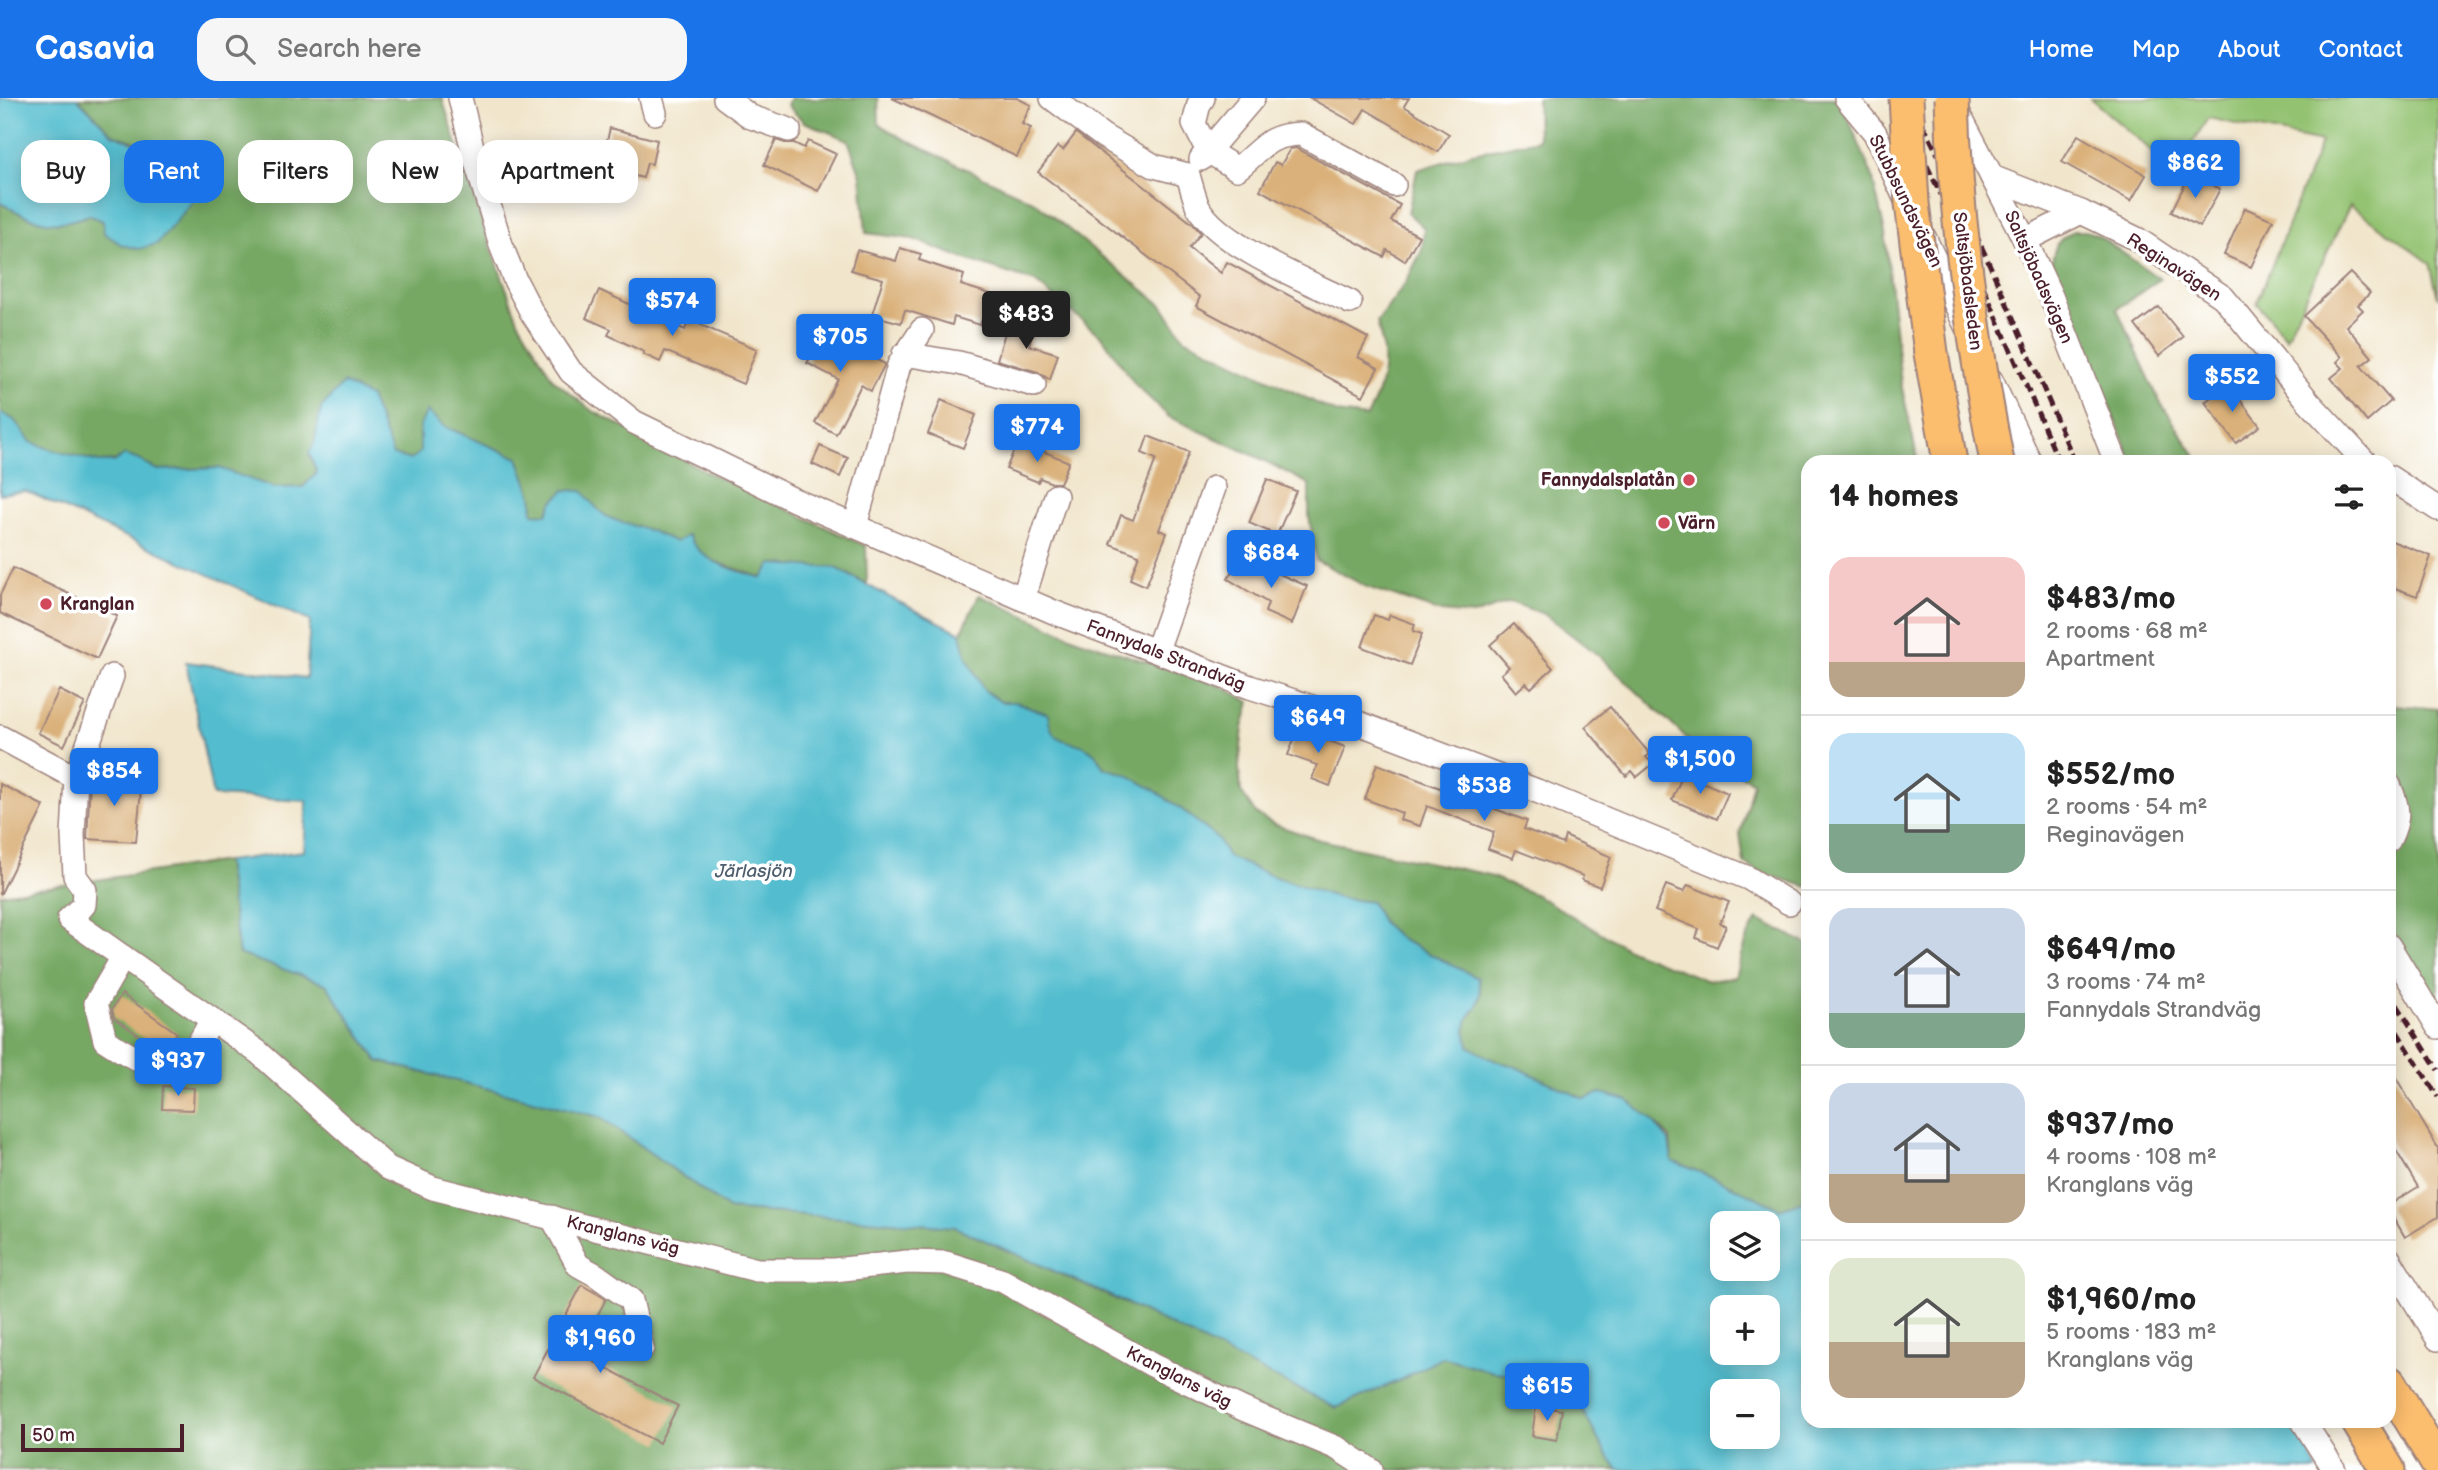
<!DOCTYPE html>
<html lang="en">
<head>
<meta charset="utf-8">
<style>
	:root { --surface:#fff; --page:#f6f6f6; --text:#222; --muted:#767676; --line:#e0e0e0; --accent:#1a73e8 }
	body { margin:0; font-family:"Balsamiq Sans",sans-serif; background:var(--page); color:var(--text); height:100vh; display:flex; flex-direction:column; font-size:26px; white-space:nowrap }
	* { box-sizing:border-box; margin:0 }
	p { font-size:23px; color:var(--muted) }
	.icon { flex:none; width:38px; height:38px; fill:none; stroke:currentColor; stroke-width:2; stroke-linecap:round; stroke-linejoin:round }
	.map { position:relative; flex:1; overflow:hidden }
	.panel { position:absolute; left:1801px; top:357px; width:595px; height:973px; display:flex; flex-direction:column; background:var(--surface); border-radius:21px; box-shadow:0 4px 18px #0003 }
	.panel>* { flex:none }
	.hud { position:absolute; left:21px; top:42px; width:665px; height:63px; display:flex; gap:14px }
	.fabs { position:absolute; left:1710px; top:1113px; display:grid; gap:14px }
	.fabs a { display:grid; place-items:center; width:70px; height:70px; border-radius:14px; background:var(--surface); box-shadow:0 4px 18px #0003; font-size:35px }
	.scale { position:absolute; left:21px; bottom:18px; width:163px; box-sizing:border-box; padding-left:7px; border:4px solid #4a1f2b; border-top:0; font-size:19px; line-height:24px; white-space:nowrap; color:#4a1f2b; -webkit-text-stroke:5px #fff; paint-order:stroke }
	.price { position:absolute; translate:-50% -60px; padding:0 16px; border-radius:7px; background:var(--accent); color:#fff; font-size:23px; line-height:46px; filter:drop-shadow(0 2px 4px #0008) }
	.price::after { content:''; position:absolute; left:50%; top:42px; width:21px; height:16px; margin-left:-10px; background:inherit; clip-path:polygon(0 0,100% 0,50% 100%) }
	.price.current { background:#222; color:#fff }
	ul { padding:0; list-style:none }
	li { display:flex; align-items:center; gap:21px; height:175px; padding:0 28px }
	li+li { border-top:2px solid var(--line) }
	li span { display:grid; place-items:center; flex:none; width:196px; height:140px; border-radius:21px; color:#555 }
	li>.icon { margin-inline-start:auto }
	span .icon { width:84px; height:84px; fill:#fffc; stroke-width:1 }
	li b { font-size:30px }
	h2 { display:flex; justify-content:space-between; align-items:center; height:84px; padding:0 28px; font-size:30px }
	.chip { padding:0 24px; border-radius:21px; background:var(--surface); box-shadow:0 4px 18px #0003; font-size:24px; line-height:63px }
	.chip.current { background:var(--accent); color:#fff }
	header { display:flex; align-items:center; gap:42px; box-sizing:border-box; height:98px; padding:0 35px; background:var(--accent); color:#fff }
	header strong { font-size:33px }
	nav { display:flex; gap:38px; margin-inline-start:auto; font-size:24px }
	.search { width:490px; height:63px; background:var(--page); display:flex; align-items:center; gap:18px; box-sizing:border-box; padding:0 24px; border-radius:21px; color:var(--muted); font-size:26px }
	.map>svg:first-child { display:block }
	.green { fill:#93c271; stroke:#6e704e; stroke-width:2 }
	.forest { fill:#76a863; stroke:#606447; stroke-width:2 }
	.water { fill:#53bdcf; stroke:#4e6e7d; stroke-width:2; fill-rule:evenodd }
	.building { fill:#dab17a }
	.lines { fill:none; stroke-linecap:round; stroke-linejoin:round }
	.minor-casing { stroke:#9e827c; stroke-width:26 }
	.highway-casing { stroke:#9e827c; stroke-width:37 }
	.minor { stroke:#fff; stroke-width:23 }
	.highway { stroke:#fbbd6e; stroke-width:33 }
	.rail { stroke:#4a1f2b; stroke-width:5; stroke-dasharray:10 5; stroke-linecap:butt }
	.highway-bridge-casing { stroke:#9e827c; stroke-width:37; stroke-linecap:butt }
	.highway-bridge { stroke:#fbbd6e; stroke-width:33 }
	.poi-dot { fill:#d1495b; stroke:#fff; stroke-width:2.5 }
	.labels { text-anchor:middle; stroke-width:7; stroke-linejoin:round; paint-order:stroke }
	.street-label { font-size:18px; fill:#4a1f2b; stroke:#fff }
	.poi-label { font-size:18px; font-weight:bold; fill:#4a1f2b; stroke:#fff; text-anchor:start }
	.water-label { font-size:19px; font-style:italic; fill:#4e5e6d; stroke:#fff }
</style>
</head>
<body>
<header>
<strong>Casavia</strong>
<div class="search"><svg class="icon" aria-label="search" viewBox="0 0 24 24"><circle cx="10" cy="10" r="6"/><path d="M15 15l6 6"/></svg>Search here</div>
<nav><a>Home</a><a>Map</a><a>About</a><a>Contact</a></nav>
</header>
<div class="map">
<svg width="2438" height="1372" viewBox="0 0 2438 1372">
	<rect width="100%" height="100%" fill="#fff"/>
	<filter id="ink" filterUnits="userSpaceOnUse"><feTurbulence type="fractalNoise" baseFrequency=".0143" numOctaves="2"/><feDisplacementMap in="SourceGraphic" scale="14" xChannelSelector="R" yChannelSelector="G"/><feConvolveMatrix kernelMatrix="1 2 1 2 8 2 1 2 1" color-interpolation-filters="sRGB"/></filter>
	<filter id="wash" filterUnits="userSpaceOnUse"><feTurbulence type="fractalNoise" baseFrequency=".00686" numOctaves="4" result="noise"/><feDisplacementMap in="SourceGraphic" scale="28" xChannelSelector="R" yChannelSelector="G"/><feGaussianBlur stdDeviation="1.57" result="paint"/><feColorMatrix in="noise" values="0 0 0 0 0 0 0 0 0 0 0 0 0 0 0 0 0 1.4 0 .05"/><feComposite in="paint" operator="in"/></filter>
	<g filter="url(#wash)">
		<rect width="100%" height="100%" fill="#f1e6cc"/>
		<!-- green -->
		<path class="green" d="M2090 0H2438V200L2430 165 2350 107 2286 240 2257 205 2321 44 2208 20 2175 73Z"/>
		<!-- forest -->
		<g class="forest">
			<path d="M78 0H442L483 127 518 222 553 281 591 312 711 376 866 448 867 486 836 470 773 466 763 480 707 461 693 448 676 445 640 429 618 426 596 412 553 403 547 417 533 415 532 398 518 360 443 328 427 313 420 327 421 354 411 362 393 357 370 299 314 346 309 355 317 375 303 389 275 390 219 370 157 372 139 362 99 364 52 352 31 344 14 322 0 314V105C35 123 50 132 89 117L103 123 142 46 112 36Z"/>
			<path d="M790 0H878L879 26 902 40 1035 104 1163 208 1184 240 1337 315 1367 319C1385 285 1388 260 1377 224L1406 184 1422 152 1424 130 1408 115 1417 72 1473 55 1538 42 1537 0H1835L1844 10 1872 77 1885 135 1901 285 1918 364H1808V789L1760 774 1744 765 1740 736 1753 684 1701 654 1598 557 1544 516 1510 504 1474 517 1441 514 1367 489 1316 462 1309 418V386L1257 359 1169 319 1135 286 1103 240 1035 184 962 160 913 141 866 135 861 78 848 42 804 24 787 7Z"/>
			<path d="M2074 133H2086L2097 137 2160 181 2117 211 2160 304 2200 364H2132L2052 165C2054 147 2058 141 2074 133Z"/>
			<path d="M979 497 1077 541 1221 588 1250 604 1243 630 1239 669 1241 694 1256 716 1273 726 1320 742 1485 776 1536 797 1632 853 1708 883 1735 879 1745 844 1757 821 1808 846 1806 1102 1780 1111 1717 1081 1672 1063 1670 1040 1651 1021 1601 995 1584 1001 1516 969 1489 960 1469 948 1465 932 1468 920 1477 908 1480 896 1478 880 1402 842 1383 825 1371 804 1339 800 1272 778 1228 759 1218 741 1185 714 1153 691 1126 676 1104 670 1095 656 1080 647 1059 643 1016 604H1001L984 592 966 558 961 535Z"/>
			<path d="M2395 607 2438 611V908L2389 827V608Z"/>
			<path d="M226 763 239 856 326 886 378 963 600 1019 729 1111 955 1129 1140 1212 1336 1310 1402 1281 1443 1259 1493 1274 1525 1277 1560 1269 1601 1347 1618 1372H0V796Z"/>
		</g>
		<!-- water -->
		<g class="water">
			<path d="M0 0H77L112 36 179 62 194 79V102L157 146 139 151 122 147 104 135 103 123 89 117C50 132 36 123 0 105Z"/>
			<path d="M343 285 370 299 393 357 411 362 420 354V327L427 313 443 328 518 360 532 398 533 415 547 416 553 403 565 392 583 393C602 420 608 421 639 429 651 432 664 439 676 444L688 437C702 466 734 471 762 480L772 466 836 470 891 500 961 535 966 558 984 592 1001 604H1016L1048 616C1051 654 1075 636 1095 656 1098 659 1101 666 1104 670L1126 676 1153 691 1185 714 1218 741 1228 759 1272 778 1339 800 1371 804 1383 825 1402 842 1478 880 1480 896 1477 908 1468 920 1465 932 1469 948 1489 960 1516 969 1584 1001 1601 995 1627 1002 1651 1021 1669 1043 1672 1063 1717 1081 1780 1111 1806 1102 1808 1100V1323H2294L2318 1372H1618L1601 1347 1560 1269 1525 1277 1493 1274 1443 1259 1402 1281 1336 1310 1126 1205 955 1129 729 1111 600 1019 378 963 326 886 239 856 226 763 304 753 307 703 213 698 186 564 306 580 310 523 26 393 0 396V314L14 322 31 344 52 352 99 364H114L125 357 139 362 157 372 219 370 275 390 303 389 317 375 309 355 314 346 321 310ZM1722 1125H1768V1171H1722ZM1722 1209H1768V1255H1722ZM1722 1293H1768V1339H1722Z"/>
		</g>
		<g id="blocks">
			<!-- building -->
			<g class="building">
				<path d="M892 0H1017L1031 7 1022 26 1031 30 1017 59Z"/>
				<path d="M1310 0H1409L1404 8 1449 36 1438 54 1365 11 1356 26Z"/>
				<path d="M610 30 657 42 652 66 647 65 643 80 627 76 626 83 599 77Z"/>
				<path d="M1076 35 1193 126 1201 135 1189 150 1221 175 1227 164 1368 240 1358 259 1378 270 1363 298 1196 208 1200 199 1038 74 1058 48 1063 52Z"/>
				<path d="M2078 37 2146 77 2131 103 2062 64Z"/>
				<path d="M776 42 785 45H794L804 50 808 43 836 56 818 93 764 67Z"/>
				<path d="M1296 50 1400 107 1391 123 1419 138 1405 163 1387 152 1384 159 1260 92 1275 64 1281 67 1290 51Z"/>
				<path d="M2190 76 2220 91 2200 129 2171 114Z"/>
				<path d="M2245 110 2273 122 2251 169 2224 157Z"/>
				<path d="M900 150 921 156 919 162 964 177 961 187 990 196 980 227 954 219 952 227 905 212 901 225 872 217 883 181 851 172 857 152 896 163Z"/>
				<path d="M2350 175 2370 195 2358 207 2363 212 2346 228 2372 259 2361 268 2391 303 2367 324 2331 280 2343 270 2337 264 2342 259 2304 218Z"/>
				<path d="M599 192 685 232 689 222 757 251 743 286 665 253 660 264 643 256 644 254 608 237 611 231 586 220Z"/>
				<path d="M2159 209 2183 239 2159 258 2135 227Z"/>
				<path d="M1008 224 1034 231 1029 247 1058 256 1050 282 1038 274 997 262Z"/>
				<path d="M812 229 885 266 871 293 861 287 836 336 815 325 838 281 807 265 810 260 799 254Z"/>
				<path d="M2228 286 2260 328 2236 345 2205 304Z"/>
				<path d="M941 302 976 317 963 350 928 336Z"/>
				<path d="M1148 338 1189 354 1159 432 1167 435 1146 488 1130 481 1139 457 1110 446 1121 417 1133 422 1156 361 1142 355Z"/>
				<path d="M1018 343 1069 364 1060 385H1052L1040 380 1038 384 1006 371Z"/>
				<path d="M820 348 848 360 840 379 812 366Z"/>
				<path d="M1267 381 1296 393 1277 437 1249 425Z"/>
				<path d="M2389 442 2431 458 2417 498 2389 488Z"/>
				<path d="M1240 461 1273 480 1275 474 1307 488 1292 526 1265 514 1268 505 1228 481Z"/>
				<path d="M13 470 117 518 97 561 0 515V497Z"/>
				<path d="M1374 517 1388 522 1390 517 1415 526 1413 533 1422 536 1410 567 1362 549Z"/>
				<path d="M1514 526 1553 570 1531 590 1526 585 1516 594 1501 576 1509 569 1490 547Z"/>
				<path d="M59 592 85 605 64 648 38 635Z"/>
				<path d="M1610 609 1650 656 1646 659 1653 666 1637 679 1632 673 1626 678 1585 629Z"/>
				<path d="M1298 631 1345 649 1330 688 1312 681 1317 667 1288 657Z"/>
				<path d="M1377 666 1527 723 1524 731 1563 746 1565 738 1611 759 1600 789 1582 782 1583 778 1516 752 1513 760 1488 751 1494 734 1427 708 1420 728 1400 722 1402 715 1365 701Z"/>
				<path d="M92 676 142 681 136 744 87 741 90 683Z"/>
				<path d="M1683 676 1728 695 1717 721 1672 702Z"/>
				<path d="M0 686 44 708 0 797Z"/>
				<path d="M1666 787 1684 794 1688 787 1729 804 1720 825 1726 828 1717 849 1696 840 1699 831 1655 813Z"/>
				<path d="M122 896 177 935 163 954 114 920 112 911Z"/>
				<path d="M2389 968 2438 1050V1119L2405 1139 2389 1112V1107L2418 1089 2389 1041Z"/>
				<path d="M163 988 194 990 193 1012 162 1011Z"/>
				<path d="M582 1187 606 1201 578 1255 678 1308 659 1345 533 1279Z"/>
				<path d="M1536 1308 1562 1312 1557 1342 1532 1338Z"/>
			</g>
		</g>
	</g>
	<g filter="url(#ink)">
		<use href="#blocks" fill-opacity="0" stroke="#9e827c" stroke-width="2"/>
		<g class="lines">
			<!-- minor casing -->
			<g class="minor-casing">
				<g id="minor">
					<path d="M460 0 475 61 502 150 515 182 532 215 571 274 634 324 794 402 1056 515 1250 589 1340 618 1537 693 1748 780 1789 805"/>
					<path d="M651 0 655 15"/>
					<path d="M725 0 751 19 789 32"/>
					<path d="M1052 0 1103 38 1154 68 1188 77"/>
					<path d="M1203 0 1199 6 1194 26 1208 53 1237 71C1263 51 1266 37 1301 36L1394 87"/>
					<path d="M1846 0 1875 35 1906 102"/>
					<path d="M1956 10 2025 142 2051 198 2116 364"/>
					<path d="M1201 61 1253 0"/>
					<path d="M1188 77C1191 87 1194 99 1198 109 1219 148 1310 184 1350 204"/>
					<path d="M1992 79 2081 114 2137 141 2223 199 2309 304 2365 364"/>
					<path d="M1924 139 1966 228"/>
					<path d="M2025 142 2081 114"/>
					<path d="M904 256 959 265 1034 287"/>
					<path d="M1991 282 2030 364"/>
					<path d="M2389 379 2438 411"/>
					<path d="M855 428 899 267 922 232"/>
					<path d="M1023 501 1056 398"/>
					<path d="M1157 552 1214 390"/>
					<path d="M0 639 76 680 73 737 75 778 85 792 84 807 69 821 258 954 388 1070 433 1090 757 1172H834L907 1164 946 1165 1003 1183 1152 1267 1243 1311 1337 1350 1371 1372"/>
					<path d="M76 680 112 578"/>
					<path d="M2389 687C2399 710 2400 720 2389 742"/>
					<path d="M2389 848 2438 929"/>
					<path d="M123 859 96 905 105 942C129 957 159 980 187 960 197 952 205 933 212 922"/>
					<path d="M552 1119 578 1167 596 1177 631 1202 642 1250"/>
					<path d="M2389 1161 2438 1241"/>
					<path d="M2303 1323 2334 1372"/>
				</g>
			</g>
			<!-- highway casing -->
			<g class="highway-casing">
				<g id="highway">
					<path d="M1931 255 1950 364"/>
					<path d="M2389 1285 2438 1366"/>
					<path d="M2358 1323 2388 1372"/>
				</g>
			</g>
			<!-- minor -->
			<use href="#minor" class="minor"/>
			<!-- highway -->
			<use href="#highway" class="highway"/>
			<!-- rail -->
			<g class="rail">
				<path d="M1894 0 1965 146 2059 364"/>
				<path d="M1909 0C1972 118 2022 242 2075 364"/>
				<path d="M2389 894 2438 972"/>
				<path d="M2389 921 2438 999"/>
			</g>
			<!-- highway-bridge casing -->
			<g class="highway-bridge-casing">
				<g id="highway-bridge">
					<path d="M1906 0 1912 105 1931 255"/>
					<path d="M1952 0C1955 123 1974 244 1997 364"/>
				</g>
			</g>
			<!-- highway-bridge -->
			<use href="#highway-bridge" class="highway-bridge"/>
		</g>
	</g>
	<!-- markers -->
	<g class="poi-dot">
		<circle cx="1689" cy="382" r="7"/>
		<circle cx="1664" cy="425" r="7"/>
		<circle cx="46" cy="506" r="7"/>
	</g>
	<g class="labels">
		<!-- street labels -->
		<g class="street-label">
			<text transform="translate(1906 103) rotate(64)" y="6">Stubbsundsvägen</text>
			<text transform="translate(2174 169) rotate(33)" y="6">Reginavägen</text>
			<text transform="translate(2039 179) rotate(66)" y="6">Saltsjöbadsvägen</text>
			<text transform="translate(1968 183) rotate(83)" y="6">Saltsjöbadsleden</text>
			<text transform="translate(1166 557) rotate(21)" y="6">Fannydals Strandväg</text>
			<text transform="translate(623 1137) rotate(14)" y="6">Kranglans väg</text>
			<text transform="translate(1179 1279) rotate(27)" y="6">Kranglans väg</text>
		</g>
		<!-- poi labels -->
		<g class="poi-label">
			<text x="1675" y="388" text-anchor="end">Fannydalsplatån</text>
			<text x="1678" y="431">Värn</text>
			<text x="60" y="512">Kranglan</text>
		</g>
		<!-- water labels -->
		<g class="water-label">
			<text x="754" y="779">Järlasjön</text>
		</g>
	</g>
</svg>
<div class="fabs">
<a><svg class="icon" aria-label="layers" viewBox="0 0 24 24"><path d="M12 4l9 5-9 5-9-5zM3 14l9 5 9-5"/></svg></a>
<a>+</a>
<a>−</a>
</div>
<div class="scale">50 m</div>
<b class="price" style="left:2195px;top:102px">$862</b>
<b class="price" style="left:672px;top:240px">$574</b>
<b class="price current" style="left:1026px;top:253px">$483</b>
<b class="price" style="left:840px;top:276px">$705</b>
<b class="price" style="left:2232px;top:316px">$552</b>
<b class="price" style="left:1037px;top:366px">$774</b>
<b class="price" style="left:1271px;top:492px">$684</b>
<b class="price" style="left:1318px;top:657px">$649</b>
<b class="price" style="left:1700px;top:698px">$1,500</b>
<b class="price" style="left:114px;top:710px">$854</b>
<b class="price" style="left:1484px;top:725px">$538</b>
<b class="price" style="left:178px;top:1000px">$937</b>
<b class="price" style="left:600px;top:1277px">$1,960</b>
<b class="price" style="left:1547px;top:1325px">$615</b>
<div class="hud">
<a class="chip">Buy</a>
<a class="chip current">Rent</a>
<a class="chip">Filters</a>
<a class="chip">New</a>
<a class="chip">Apartment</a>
</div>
<section class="panel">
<h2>14 homes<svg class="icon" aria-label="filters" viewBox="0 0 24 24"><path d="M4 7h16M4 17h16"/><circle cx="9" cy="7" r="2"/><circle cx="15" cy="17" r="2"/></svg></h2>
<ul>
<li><span style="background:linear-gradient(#f6c9c9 75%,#b9a48a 0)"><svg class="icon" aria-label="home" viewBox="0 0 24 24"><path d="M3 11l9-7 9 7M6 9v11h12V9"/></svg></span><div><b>$483/mo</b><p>2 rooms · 68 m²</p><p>Apartment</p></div></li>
<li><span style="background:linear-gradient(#bfe0f5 65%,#7fa58c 0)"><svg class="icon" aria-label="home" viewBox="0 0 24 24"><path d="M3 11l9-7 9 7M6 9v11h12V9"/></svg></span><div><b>$552/mo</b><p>2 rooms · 54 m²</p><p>Reginavägen</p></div></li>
<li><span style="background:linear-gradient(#c9d6e8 75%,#7fa58c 0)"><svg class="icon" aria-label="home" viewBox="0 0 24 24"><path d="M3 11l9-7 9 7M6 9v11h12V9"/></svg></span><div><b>$649/mo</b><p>3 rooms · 74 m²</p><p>Fannydals Strandväg</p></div></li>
<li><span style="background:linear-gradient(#c9d6e8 65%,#b9a48a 0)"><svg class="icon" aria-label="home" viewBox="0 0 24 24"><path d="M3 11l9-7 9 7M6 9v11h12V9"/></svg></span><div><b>$937/mo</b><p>4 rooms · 108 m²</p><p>Kranglans väg</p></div></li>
<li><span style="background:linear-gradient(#dfe7d0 60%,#b9a48a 0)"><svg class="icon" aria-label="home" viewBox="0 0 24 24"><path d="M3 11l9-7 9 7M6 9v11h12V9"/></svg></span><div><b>$1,960/mo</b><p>5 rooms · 183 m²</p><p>Kranglans väg</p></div></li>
</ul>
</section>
</div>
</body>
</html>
